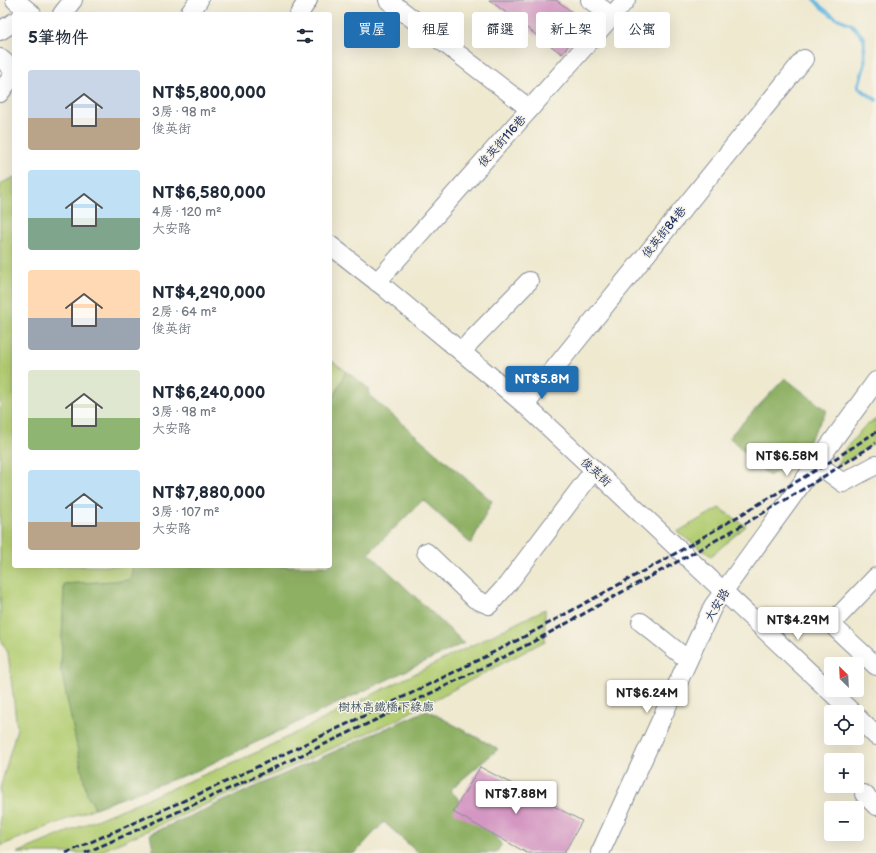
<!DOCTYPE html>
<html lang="zh-TW">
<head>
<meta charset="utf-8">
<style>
	:root { --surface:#fff; --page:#f2f2f3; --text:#1f2937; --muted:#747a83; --accent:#1f6fb2 }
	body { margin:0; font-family:"Balsamiq Sans","LXGW WenKai TC",sans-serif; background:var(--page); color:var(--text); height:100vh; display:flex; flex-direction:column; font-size:15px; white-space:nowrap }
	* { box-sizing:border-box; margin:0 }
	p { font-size:13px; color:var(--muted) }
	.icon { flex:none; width:22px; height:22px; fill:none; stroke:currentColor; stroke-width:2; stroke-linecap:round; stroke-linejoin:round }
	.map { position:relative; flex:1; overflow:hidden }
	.drawer { position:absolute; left:12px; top:12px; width:320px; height:556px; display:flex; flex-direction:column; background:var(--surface); border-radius:4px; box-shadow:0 4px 16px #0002 }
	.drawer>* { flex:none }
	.guide { position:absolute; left:344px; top:12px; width:380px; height:36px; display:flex; gap:8px }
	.needle { width:26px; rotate:336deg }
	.controls { position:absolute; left:824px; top:657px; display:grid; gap:8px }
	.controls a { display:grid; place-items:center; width:40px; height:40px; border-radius:4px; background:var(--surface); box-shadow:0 4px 16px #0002; font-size:20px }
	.price { position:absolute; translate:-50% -34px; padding:0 9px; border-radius:4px; background:#fff; color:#222; font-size:13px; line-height:26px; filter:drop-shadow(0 1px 2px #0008) }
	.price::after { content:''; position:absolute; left:50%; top:24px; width:12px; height:9px; margin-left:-6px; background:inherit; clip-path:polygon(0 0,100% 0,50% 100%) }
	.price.active { background:var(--accent); color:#fff }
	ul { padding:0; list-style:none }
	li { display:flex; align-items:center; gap:12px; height:100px; padding:0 16px }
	li span { display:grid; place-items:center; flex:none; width:112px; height:80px; border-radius:4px; color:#555 }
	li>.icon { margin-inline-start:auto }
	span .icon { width:48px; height:48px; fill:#fffc; stroke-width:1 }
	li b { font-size:17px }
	h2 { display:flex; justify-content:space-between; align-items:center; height:48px; padding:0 16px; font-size:17px }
	.tag { padding:0 14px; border-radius:4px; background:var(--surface); box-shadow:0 4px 16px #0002; font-size:14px; line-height:36px }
	.tag.active { background:var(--accent); color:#fff }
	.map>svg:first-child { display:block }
	.green { fill:#b3cd72; stroke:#677e68 }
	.forest { fill:#8eb064; stroke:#547061 }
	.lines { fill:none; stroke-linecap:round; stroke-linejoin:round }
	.stream { stroke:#65b7e1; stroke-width:3.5 }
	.building { fill:#d496c2 }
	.minor-casing { stroke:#858c97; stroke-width:20 }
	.minor { stroke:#fff; stroke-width:18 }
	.rail { stroke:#1b2f5e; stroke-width:3; stroke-dasharray:6 3; stroke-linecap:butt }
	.labels { text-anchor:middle; stroke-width:3; stroke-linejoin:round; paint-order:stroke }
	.street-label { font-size:12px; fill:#1b2f5e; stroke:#f7f3e8 }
	.park-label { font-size:12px; fill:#415663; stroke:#f7f3e8 }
</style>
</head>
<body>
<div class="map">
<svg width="876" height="853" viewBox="0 0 876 853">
	<rect width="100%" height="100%" fill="#f7f3e8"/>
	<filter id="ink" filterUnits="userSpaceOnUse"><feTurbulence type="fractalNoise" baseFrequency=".025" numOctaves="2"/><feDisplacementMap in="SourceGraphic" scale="8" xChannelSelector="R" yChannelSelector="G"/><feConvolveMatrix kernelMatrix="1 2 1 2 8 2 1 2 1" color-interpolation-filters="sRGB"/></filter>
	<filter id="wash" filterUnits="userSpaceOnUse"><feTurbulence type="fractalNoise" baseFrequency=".012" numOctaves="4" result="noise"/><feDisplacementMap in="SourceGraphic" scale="16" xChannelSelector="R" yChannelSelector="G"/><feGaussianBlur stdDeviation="0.9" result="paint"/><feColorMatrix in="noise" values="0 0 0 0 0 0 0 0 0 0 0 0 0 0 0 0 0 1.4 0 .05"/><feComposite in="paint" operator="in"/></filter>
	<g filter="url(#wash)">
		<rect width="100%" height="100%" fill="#efe9d0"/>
		<!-- green -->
		<g class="green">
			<path d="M13 178H14V566H133L130 580 64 584 61 670 87 794 95 808 0 846V789L17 728 8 653 0 638V184Z"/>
			<path d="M330 360 346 371 330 406Z"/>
			<path d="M876 419V442L835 468 844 451 863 428Z"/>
			<path d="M719 508 746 526 711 556 677 532Z"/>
			<path d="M545 609V641L394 721 97 853H17L251 755Z"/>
		</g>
		<!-- forest -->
		<g class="forest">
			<path d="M346 371 368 388 369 395 492 501 471 544 423 500 369 553 464 643 196 771 95 808 87 794 61 670 64 584 130 580 133 566H330V406Z"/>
			<path d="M785 378 827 411 800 455 769 476 729 437Z"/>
			<path d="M427 710 498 749 450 790 502 844 496 853H418L384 822 355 853H154L150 834Z"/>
		</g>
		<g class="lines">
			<!-- stream -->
			<path class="stream" d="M815 0 821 7 836 18 851 24 864 38 865 64 858 87 876 100"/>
		</g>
		<g id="blocks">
			<!-- building -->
			<g class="building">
				<path d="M489 0H556L586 22 562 54Z"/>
				<path d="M480 767 582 821 564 853H527L453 812Z"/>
			</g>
		</g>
	</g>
	<g filter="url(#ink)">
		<use href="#blocks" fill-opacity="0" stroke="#858c97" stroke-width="1"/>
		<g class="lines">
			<!-- minor casing -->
			<g class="minor-casing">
				<g id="minor">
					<path d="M15 0 32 14"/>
					<path d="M388 0 530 109"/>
					<path d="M590 0 612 16"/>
					<path d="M62 14 73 0"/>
					<path d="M189 14 199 0"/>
					<path d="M299 14 308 0"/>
					<path d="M0 31 14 22"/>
					<path d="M0 58 14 70"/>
					<path d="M0 93 14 74"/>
					<path d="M330 245 385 288 525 405 852 712"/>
					<path d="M377 282 626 0"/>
					<path d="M463 352 470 342 529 281"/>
					<path d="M525 405 804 59"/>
					<path d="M816 463 843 483 876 465"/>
					<path d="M426 552 475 599 489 605 507 585 594 470"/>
					<path d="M876 577 831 624 876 666"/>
					<path d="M641 622 688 660"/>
					<path d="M857 717 876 736"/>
					<path d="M864 794 876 806"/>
					<path d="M600 853 713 606 876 381"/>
				</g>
			</g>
			<!-- minor -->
			<use href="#minor" class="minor"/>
			<!-- rail -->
			<g class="rail">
				<path d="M66 853 219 785 416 691 520 639 678 552 833 460 876 432"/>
				<path d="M85 853C233 788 380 720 523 647 559 628 594 608 629 588 713 543 797 495 876 443"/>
			</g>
		</g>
	</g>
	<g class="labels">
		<!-- street labels -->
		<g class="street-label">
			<text transform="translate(502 141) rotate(-48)" y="4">俊英街116巷</text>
			<text transform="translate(664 232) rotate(-51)" y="4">俊英街84巷</text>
			<text transform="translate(596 472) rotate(43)" y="4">俊英街</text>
			<text transform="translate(717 605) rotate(-59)" y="4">大安路</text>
		</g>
		<!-- park labels -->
		<g class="park-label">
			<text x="386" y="711">樹林高鐵橋下綠廊</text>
		</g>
	</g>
</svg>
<div class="controls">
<a><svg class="needle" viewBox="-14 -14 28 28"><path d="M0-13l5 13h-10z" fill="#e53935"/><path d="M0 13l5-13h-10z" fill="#747a83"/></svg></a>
<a><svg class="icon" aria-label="locate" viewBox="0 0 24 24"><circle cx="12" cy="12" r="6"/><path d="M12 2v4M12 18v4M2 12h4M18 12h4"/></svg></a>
<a>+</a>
<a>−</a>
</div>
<b class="price active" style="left:542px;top:400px">NT$5.8M</b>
<b class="price" style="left:787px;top:477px">NT$6.58M</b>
<b class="price" style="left:798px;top:641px">NT$4.29M</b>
<b class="price" style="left:647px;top:714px">NT$6.24M</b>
<b class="price" style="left:516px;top:815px">NT$7.88M</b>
<div class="guide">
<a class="tag active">買屋</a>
<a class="tag">租屋</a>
<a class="tag">篩選</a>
<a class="tag">新上架</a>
<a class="tag">公寓</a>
</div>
<section class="drawer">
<h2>5筆物件<svg class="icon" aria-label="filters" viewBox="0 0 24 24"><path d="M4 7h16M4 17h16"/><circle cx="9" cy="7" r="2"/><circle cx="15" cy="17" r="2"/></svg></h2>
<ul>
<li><span style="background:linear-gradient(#c9d6e8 60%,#b9a48a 0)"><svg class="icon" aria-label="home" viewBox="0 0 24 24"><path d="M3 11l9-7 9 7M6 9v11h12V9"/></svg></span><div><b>NT$5,800,000</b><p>3房 · 98 m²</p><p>俊英街</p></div></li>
<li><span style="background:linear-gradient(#bfe0f5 60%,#7fa58c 0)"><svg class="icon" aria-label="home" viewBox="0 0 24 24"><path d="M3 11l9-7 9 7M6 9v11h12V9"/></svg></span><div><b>NT$6,580,000</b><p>4房 · 120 m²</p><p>大安路</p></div></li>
<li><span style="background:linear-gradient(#ffd9b3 60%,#9aa5b1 0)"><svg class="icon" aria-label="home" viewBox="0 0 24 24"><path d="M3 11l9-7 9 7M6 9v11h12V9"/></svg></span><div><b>NT$4,290,000</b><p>2房 · 64 m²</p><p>俊英街</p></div></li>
<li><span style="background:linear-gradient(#dfe7d0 60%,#8fb573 0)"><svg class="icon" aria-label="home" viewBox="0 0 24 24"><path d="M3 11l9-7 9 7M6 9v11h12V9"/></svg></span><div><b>NT$6,240,000</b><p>3房 · 98 m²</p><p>大安路</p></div></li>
<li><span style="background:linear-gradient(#bfe0f5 65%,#b9a48a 0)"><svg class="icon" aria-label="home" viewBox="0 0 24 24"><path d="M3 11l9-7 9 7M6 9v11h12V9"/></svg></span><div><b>NT$7,880,000</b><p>3房 · 107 m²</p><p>大安路</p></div></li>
</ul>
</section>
</div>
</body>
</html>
